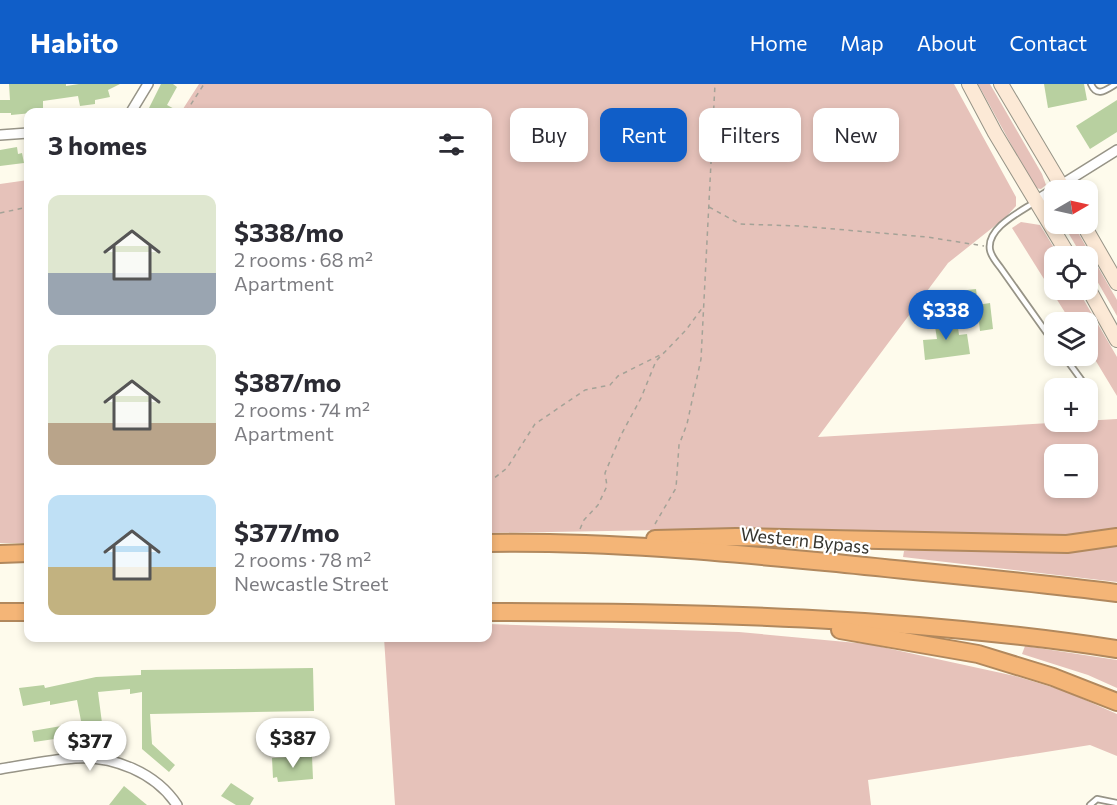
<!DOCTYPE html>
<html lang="en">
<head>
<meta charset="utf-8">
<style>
	:root { --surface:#fff; --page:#f2f2f3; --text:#2b2b33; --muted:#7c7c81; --accent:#105ec8 }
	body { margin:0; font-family:Commissioner,sans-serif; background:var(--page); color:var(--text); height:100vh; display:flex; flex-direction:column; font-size:22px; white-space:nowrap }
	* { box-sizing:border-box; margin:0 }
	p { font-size:20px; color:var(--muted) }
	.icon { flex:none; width:33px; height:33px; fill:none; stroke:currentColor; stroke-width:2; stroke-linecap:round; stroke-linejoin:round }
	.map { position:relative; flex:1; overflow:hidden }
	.details { position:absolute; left:24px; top:24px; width:468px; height:534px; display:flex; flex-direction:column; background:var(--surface); border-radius:12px; box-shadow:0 3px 9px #0003 }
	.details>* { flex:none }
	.banner { position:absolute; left:510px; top:24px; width:516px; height:54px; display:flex; gap:12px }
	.needle { width:39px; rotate:81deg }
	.buttons { position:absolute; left:1044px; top:96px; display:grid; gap:12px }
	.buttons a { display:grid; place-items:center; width:54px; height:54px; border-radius:12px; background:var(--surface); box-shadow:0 3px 9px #0003; font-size:30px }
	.price { position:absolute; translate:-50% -51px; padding:0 14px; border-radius:21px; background:#fff; color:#222; font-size:20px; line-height:39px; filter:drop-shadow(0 2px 3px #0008) }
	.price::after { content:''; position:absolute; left:50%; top:36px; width:18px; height:14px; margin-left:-9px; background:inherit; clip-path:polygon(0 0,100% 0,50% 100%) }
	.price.selected { background:var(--accent); color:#fff }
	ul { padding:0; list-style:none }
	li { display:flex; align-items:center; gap:18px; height:150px; padding:0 24px }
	li span { display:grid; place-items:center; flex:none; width:168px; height:120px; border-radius:12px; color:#555 }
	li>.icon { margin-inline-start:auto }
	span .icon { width:72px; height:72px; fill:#fffc; stroke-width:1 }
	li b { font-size:26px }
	h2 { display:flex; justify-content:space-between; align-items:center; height:72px; padding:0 24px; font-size:26px }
	.pill { padding:0 21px; border-radius:12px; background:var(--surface); box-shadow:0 3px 9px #0003; font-size:21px; line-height:54px }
	.pill.selected { background:var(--accent); color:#fff }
	header { display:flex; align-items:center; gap:36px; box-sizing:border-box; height:84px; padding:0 30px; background:var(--accent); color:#fff }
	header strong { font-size:28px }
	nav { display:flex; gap:33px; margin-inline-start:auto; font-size:21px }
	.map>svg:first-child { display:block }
	.green { fill:#e6c2ba; fill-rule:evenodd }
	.building { fill:#b8d0a0 }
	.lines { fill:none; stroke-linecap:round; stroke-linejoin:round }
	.lane-casing { stroke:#979487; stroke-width:8 }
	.street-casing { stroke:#979487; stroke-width:12 }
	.secondary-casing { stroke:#979487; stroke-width:16 }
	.highway-casing { stroke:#b1885d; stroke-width:20 }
	.path { stroke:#a4a297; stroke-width:1.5; stroke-dasharray:4.5 4.5; stroke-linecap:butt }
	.lane { stroke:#fff; stroke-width:4.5 }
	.street { stroke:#fff; stroke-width:9 }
	.secondary { stroke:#fce9d6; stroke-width:14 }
	.highway { stroke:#f4b577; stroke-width:16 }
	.labels { text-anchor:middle; stroke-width:4.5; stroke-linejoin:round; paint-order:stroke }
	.street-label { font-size:18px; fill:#35342e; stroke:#fff }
</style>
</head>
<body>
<header>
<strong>Habito</strong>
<nav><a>Home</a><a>Map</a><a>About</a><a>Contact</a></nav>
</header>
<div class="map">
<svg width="1117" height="721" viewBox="0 0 1117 721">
	<rect width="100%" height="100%" fill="#fefbec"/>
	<!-- green -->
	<g class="green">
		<path d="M199 0H954L1016 113V122L1006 133 948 179 818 353 1117 335V445L1091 449 1047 451 773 444 488 449V28H181ZM1054 370H1088V404H1054Z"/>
		<path d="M978 0H990L1042 90 1046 101 1041 105 1035 104Z"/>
		<path d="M28 96V459H0V100Z"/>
		<path d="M1021 138 1040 141 1059 172H1054V206H1078L1117 273V312L1088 264V238H1071L1012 144Z"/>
		<path d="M1063 140H1073L1117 216V232L1088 181V172H1082Z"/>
		<path d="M1117 461V498L903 473 904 467 910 466 1016 468Z"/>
		<path d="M488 540 739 548 868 560 1015 592 1065 607 1117 630V672L1090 661 868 696 871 721H395L384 554H488Z"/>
		<path d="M1025 562 1117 576V604L1088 591 1022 570Z"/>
	</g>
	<!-- building -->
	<g class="building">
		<path d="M9 0H66V2L79 0H120L108 6 110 13 95 16V20L80 22 78 12 43 17V28L11 31V29H0V16H10Z"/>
		<path d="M161 0H173L177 3 167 21 180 28H147Z"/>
		<path d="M1044 0H1084L1087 16 1048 24Z"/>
		<path d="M1117 16V48L1090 65 1076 42Z"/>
		<path d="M17 63 18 70 22 69 24 79 0 82V66Z"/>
		<path d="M976 205 977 213 960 215 959 207Z"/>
		<path d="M990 219 993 245 980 247 977 221Z"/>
		<path d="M954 233 955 237 957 236 959 251 967 250 970 270 925 276 923 256 937 255 934 236Z"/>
		<path d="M313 584 314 627 150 630 152 660 175 681 169 688 142 665V608L130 610V605L98 608 102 639 82 642 77 616 50 621V617L23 622 19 604 44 601 45 604 96 593 141 591V586Z"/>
		<path d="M73 640 75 652 34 658 32 647Z"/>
		<path d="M312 672 313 695 278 698 277 693 273 694 272 674Z"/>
		<path d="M231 699 254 714 250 721H236L221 712Z"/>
		<path d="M124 702 147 721H109Z"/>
	</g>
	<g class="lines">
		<!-- lane casing -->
		<g class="lane-casing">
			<g id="lane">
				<path d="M1091 0C1097 14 1106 6 1116 0"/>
				<path d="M1035 118C1020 128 986 144 990 166 991 172 996 178 1000 183L1054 259"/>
				<path d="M1064 272 1083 298"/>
				<path d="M1090 721 1097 715 1117 719"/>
			</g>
		</g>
		<!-- street casing -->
		<g class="street-casing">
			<g id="street">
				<path d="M131 28 148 0"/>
				<path d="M0 51 28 49"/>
				<path d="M1037 116 1117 66"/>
				<path d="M0 685C25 681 50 676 75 674 113 671 156 689 177 721"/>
			</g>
		</g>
		<!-- secondary casing -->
		<g class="secondary-casing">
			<g id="secondary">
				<path d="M969 0 995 49 1069 172"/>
				<path d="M1001 0 1064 106"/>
				<path d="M1083 140 1117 199"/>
				<path d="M1088 204 1117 256"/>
			</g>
		</g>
		<!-- highway casing -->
		<g class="highway-casing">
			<g id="highway">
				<path d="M655 455 736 453 1067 460 1117 453"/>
				<path d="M488 459C604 457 721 468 837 479 930 489 1024 497 1117 509"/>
				<path d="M0 470 28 469"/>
				<path d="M0 528H28"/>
				<path d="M488 528C698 528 909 533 1117 565"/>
				<path d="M840 546 978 570 1053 593 1117 618"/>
			</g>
		</g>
		<!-- path -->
		<g class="path">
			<path d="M186 28 204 0"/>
			<path d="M709 123 740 140 799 142 927 153 984 162"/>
			<path d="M0 129 28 123"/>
			<path d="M488 399 507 384 535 340 585 306 610 301 618 292 662 270"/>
			<path d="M655 440 676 404 679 361 687 340 701 275 715 0"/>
			<path d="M580 445 584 436 598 421 607 402 605 389 621 351 641 314 656 277 686 246 703 223"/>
		</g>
		<!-- lane -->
		<use href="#lane" class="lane"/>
		<!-- street -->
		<use href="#street" class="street"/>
		<!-- secondary -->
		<use href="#secondary" class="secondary"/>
		<!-- highway -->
		<use href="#highway" class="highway"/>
	</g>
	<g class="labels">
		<!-- street labels -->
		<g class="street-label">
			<text transform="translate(805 457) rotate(6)" y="6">Western Bypass</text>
		</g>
	</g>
</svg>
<div class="buttons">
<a><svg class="needle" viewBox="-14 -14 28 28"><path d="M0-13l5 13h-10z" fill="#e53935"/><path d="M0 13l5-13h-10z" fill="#7c7c81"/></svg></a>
<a><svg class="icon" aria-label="locate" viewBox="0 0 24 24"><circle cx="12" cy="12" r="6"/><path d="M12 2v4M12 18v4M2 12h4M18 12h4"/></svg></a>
<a><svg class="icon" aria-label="layers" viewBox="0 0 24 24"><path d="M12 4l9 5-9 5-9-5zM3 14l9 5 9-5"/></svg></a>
<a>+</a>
<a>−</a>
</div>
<b class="price selected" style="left:946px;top:257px">$338</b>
<b class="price" style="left:293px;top:685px">$387</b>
<b class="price" style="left:90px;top:688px">$377</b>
<div class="banner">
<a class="pill">Buy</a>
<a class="pill selected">Rent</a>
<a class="pill">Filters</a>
<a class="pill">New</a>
</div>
<section class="details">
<h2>3 homes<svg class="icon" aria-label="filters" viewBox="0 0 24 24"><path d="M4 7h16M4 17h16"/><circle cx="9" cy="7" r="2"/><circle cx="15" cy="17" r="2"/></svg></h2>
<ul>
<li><span style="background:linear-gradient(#dfe7d0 65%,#9aa5b1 0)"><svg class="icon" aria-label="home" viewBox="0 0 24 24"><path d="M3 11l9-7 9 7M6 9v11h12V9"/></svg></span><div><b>$338/mo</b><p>2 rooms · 68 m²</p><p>Apartment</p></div></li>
<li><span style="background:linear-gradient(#dfe7d0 65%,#b9a48a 0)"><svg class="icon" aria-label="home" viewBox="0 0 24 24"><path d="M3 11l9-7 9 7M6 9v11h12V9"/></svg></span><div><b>$387/mo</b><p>2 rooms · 74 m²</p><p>Apartment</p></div></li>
<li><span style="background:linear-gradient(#bfe0f5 60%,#c2b280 0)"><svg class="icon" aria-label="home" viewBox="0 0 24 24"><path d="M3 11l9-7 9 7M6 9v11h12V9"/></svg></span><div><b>$377/mo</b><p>2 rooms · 78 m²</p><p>Newcastle Street</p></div></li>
</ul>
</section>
</div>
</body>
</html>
